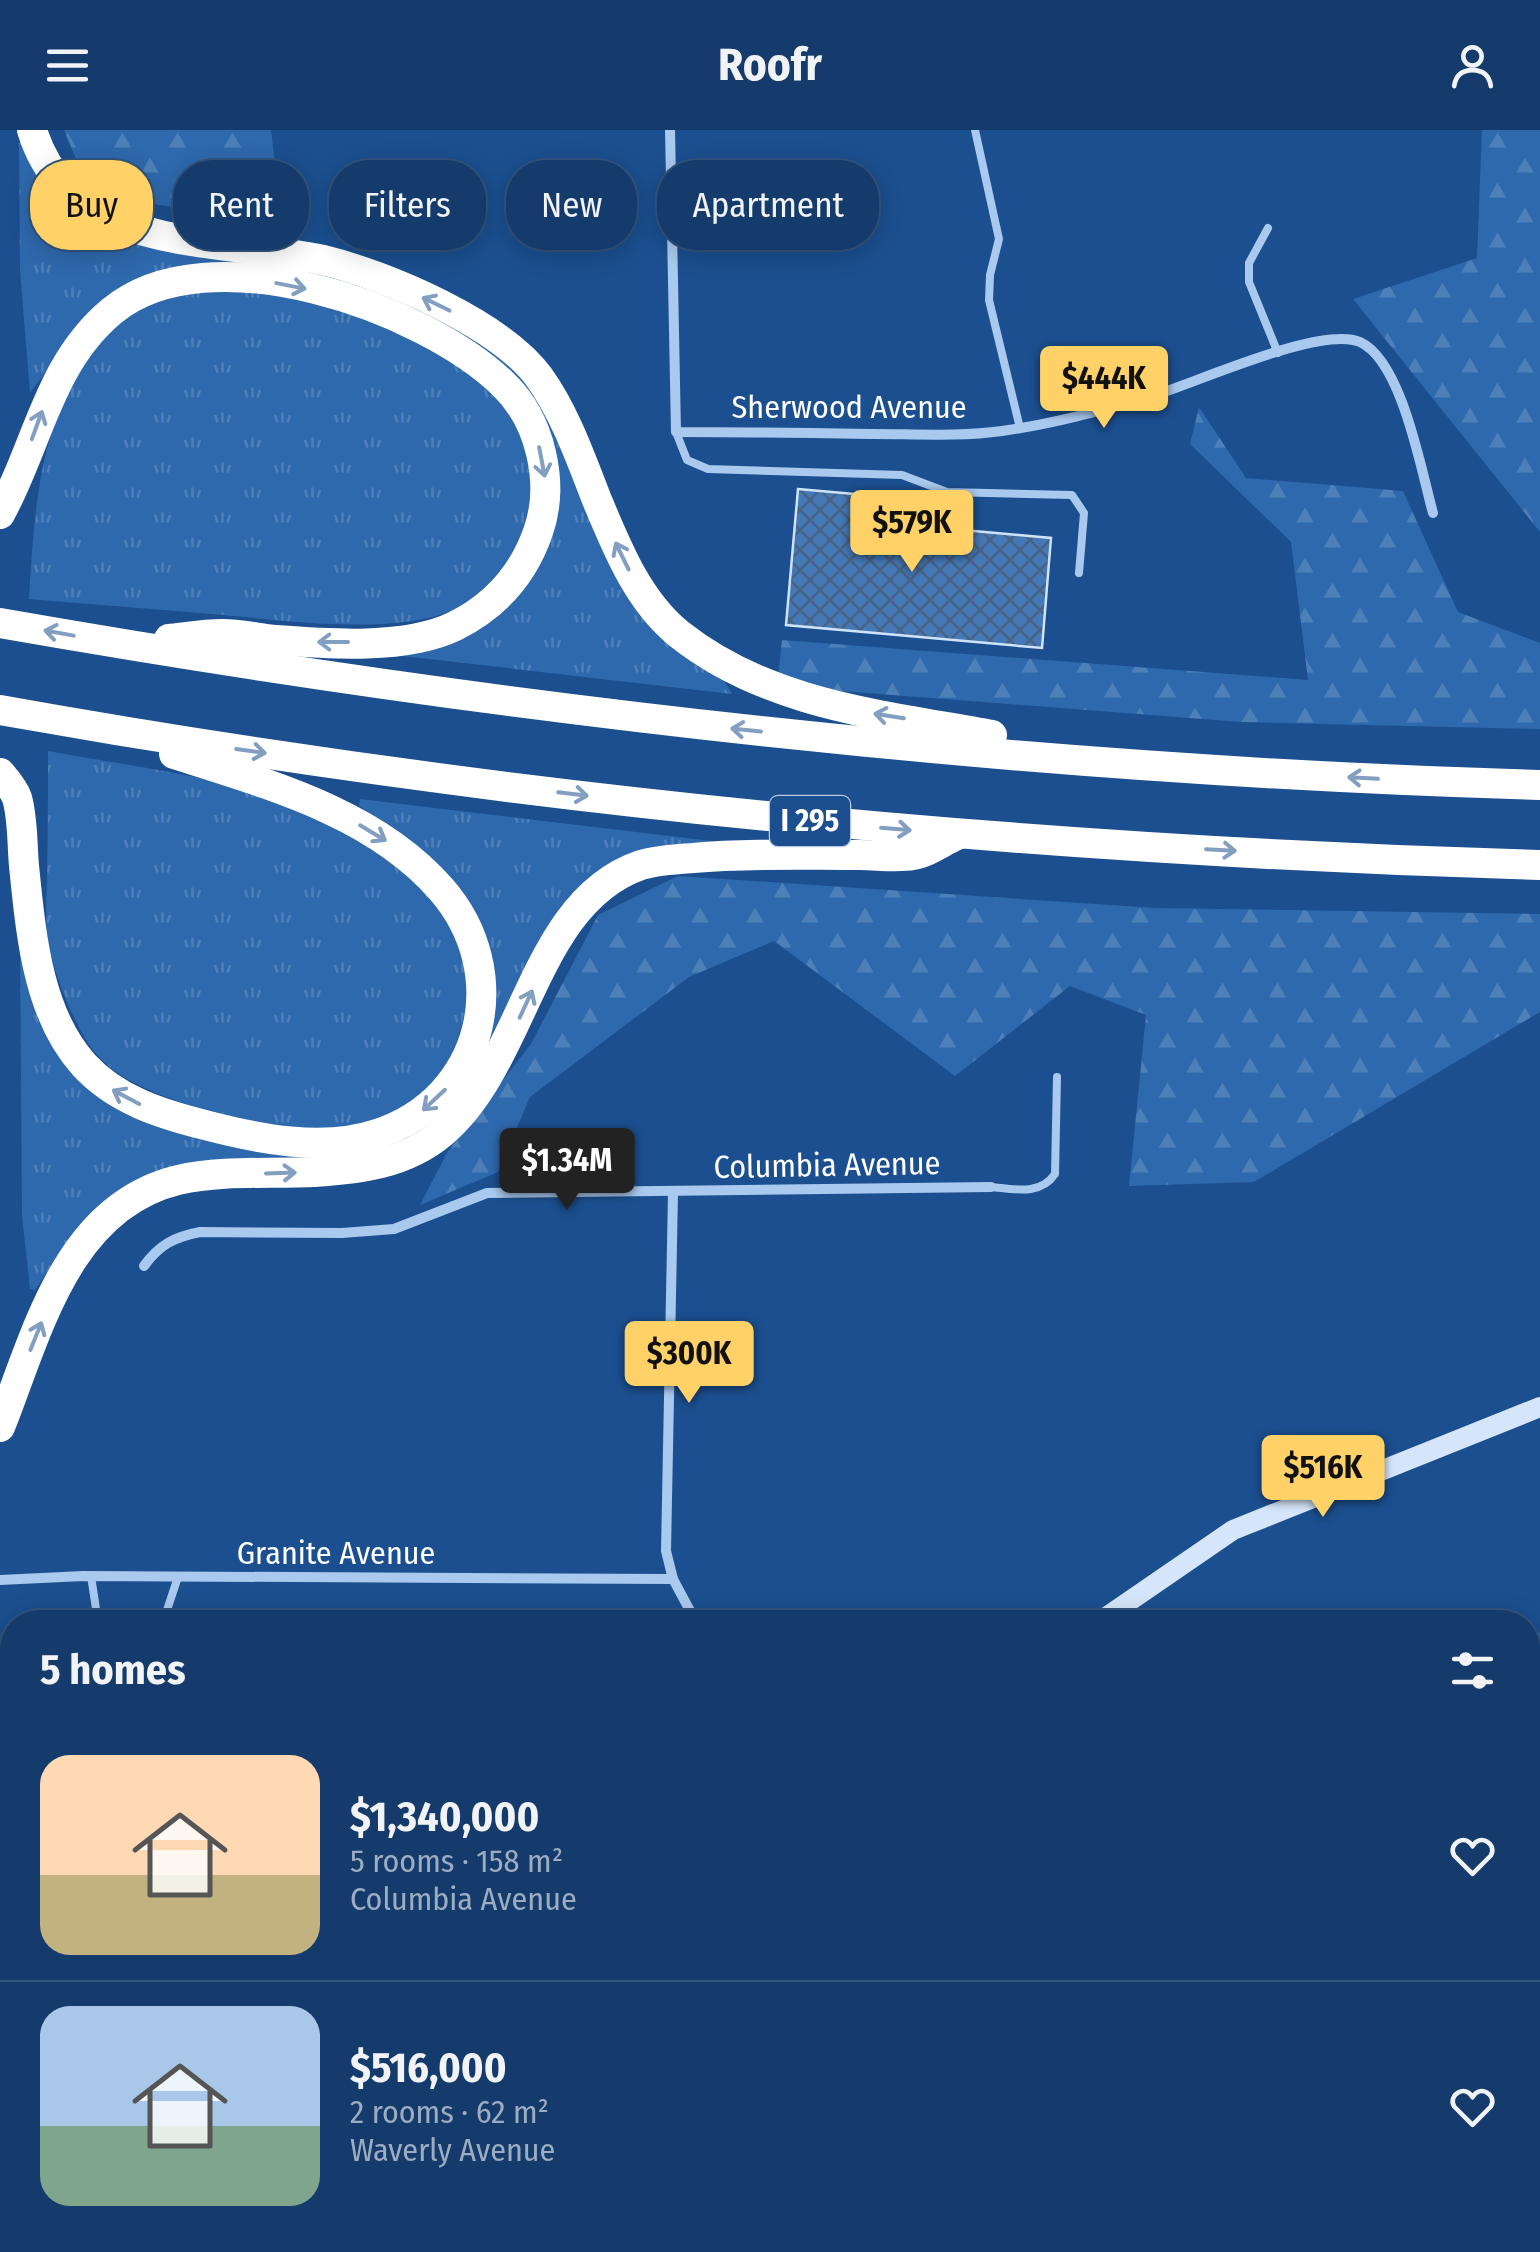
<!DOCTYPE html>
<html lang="en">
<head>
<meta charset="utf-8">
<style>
	:root { --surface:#143b6b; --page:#214673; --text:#f1f3f6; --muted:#9dadc1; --line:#33557e; --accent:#ffd166 }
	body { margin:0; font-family:"Fira Sans Condensed",sans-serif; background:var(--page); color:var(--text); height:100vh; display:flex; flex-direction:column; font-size:38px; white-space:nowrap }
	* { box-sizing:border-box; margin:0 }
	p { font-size:32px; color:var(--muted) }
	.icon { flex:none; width:55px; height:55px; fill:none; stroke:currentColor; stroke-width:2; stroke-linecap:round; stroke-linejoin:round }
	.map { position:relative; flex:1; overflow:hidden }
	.panel { position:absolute; left:0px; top:1480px; width:1540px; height:642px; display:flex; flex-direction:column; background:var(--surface); border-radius:40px 40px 0 0; box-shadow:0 5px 25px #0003,0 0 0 2px var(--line) }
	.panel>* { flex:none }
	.guide { position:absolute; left:30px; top:30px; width:1000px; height:90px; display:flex; gap:20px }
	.price { position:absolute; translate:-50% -85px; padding:0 22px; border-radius:10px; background:var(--accent); color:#111; font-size:32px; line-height:65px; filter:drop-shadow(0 2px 5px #0008) }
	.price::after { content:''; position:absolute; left:50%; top:60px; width:30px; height:22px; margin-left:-15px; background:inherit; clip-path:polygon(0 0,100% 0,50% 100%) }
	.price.active { background:#222; color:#fff }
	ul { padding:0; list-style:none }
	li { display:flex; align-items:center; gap:30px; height:250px; padding:0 40px }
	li+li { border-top:2px solid var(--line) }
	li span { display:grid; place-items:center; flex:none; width:280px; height:200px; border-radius:30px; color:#555 }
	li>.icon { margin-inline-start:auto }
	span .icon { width:120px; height:120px; fill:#fffc; stroke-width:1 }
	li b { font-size:42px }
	h2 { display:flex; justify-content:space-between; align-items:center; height:120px; padding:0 40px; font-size:42px }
	.tag { padding:0 35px; border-radius:40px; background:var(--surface); box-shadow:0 5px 25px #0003,0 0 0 2px var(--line); font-size:35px; line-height:90px }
	.tag.active { background:var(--accent); color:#111 }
	header { display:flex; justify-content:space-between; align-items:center; height:130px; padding:0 40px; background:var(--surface); font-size:45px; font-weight:700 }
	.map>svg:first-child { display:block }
	.grass { fill:url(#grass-tufts) }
	.forest { fill:url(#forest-firs) }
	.building { fill:url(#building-cross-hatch); stroke:#cfe3fa; stroke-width:2.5 }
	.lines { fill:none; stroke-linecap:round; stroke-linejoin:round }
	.lane { stroke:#a9c9ee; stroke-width:8 }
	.street { stroke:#a9c9ee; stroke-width:10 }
	.secondary { stroke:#d6e6fa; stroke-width:20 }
	.highway { stroke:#fff; stroke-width:30 }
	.oneway { stroke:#829ec1 }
	.labels { text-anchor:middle; stroke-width:8; stroke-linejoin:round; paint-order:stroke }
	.shield { fill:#1b4f8f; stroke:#bbcadd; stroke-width:2.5 }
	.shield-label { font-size:30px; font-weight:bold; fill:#fff }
	.street-label { font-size:32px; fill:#fff; stroke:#1b4f8f }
</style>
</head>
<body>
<header><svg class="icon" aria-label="menu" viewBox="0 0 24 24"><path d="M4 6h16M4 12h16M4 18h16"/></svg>Roofr<svg class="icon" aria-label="person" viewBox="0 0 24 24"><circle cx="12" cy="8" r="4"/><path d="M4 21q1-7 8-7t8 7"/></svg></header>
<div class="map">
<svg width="1540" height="2122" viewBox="0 0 1540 2122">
	<defs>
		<pattern id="grass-tufts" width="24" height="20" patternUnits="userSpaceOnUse" patternTransform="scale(2.5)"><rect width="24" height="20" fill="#2e69ad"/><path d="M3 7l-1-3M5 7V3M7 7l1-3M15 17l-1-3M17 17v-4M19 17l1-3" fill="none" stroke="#4d80b9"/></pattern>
		<pattern id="forest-firs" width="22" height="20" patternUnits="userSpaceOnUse" patternTransform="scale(2.5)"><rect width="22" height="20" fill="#2e69ad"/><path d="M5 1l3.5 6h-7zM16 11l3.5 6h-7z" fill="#4d80b9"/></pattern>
		<pattern id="building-cross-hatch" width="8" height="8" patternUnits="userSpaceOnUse" patternTransform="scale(2.5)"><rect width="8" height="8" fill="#4478b7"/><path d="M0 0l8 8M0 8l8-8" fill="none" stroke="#486282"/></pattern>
	</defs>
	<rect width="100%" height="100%" fill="#1b4f8f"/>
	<!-- grass -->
	<g class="grass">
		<path d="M22 12 63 73 86 92 112 105 272 133 367 156 467 203 521 245 545 281 600 409 722 547 732 564 377 523 419 515 548 415 506 240 239 137 85 190 30 263 20 140 19 13Z"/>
		<path d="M191 161C211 161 232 160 251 162 334 172 454 211 507 279 529 308 533 345 529 379 525 418 493 463 457 479 395 506 291 491 224 485 159 480 94 474 29 469 35 364 43 240 139 177 153 168 175 165 191 161Z"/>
		<path d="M48 621C121 635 217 645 285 673 301 680 316 689 332 697 348 704 365 711 379 720 445 765 487 835 456 913 446 939 430 962 406 977 345 1013 255 999 192 976 152 962 109 948 86 910 68 880 51 837 47 803 45 784 47 762 47 743 48 702 48 662 48 621Z"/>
		<path d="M360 669 720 712 624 728 482 940 442 990 375 1025 206 1035 61 1122 35 1160 30 1159 22 1086 20 808 47 899 171 999 403 1006 494 873 391 698 359 676Z"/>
	</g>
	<!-- forest -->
	<g class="forest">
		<path d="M64 0H271L282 91 158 75 79 36Z"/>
		<path d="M1482 0H1540V402L1353 169 1477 128Z"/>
		<path d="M1199 277 1246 348 1403 361 1458 482 1540 513V599L1241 592 828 560 778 547 782 510 1308 550 1291 412 1190 314Z"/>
		<path d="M678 746 1156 778 1540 784V882L1254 1052 1129 1056 1146 885 1070 856 955 946 774 811 689 847 530 967 498 1042 420 1075 448 1021 531 914 598 785Z"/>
		<path d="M1540 1502V1788L1528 1785V1514Z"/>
	</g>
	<!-- building -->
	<path class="building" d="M798 359 910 369 908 395 1051 408 1042 518 786 495Z"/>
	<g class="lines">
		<!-- lane -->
		<g class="lane">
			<path d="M975 0 999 109 990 145 989 170 1020 298"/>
			<path d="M1268 98 1249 133V152L1278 223"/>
			<path d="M676 302 687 330 708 339 902 345 947 362 1072 365 1084 383 1079 443"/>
			<path d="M991 1057C1014 1059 1040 1066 1055 1044L1057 947"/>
			<path d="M91 1446 98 1492"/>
			<path d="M100 1492 131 1485 157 1492"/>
			<path d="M163 1492 178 1447"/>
			<path d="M0 1560 12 1551"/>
			<path d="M0 1609 12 1612"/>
			<path d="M76 2110V2122"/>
			<path d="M235 2110 236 2122"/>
			<path d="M405 2122 406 2110"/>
		</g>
		<!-- street -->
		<g class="street">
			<path d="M670 0 676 302C742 302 807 303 873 304 915 304 960 307 1002 301 1052 294 1100 281 1149 267 1194 254 1320 195 1360 212 1402 231 1421 340 1433 383"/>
			<path d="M673 1063 666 1421 673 1449 696 1492"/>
			<path d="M144 1136C159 1115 174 1107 200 1102L342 1103 394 1099 487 1063 991 1057"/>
			<path d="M0 1450 83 1446 673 1449"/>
			<path d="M1528 1900 1540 1902"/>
			<path d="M641 2110 648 2122"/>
			<path d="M857 2110 868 2122"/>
			<path d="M1395 2110 1405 2122"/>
			<path d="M922 2122 942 2110"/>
		</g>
		<!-- secondary -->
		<path class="secondary" d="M1099 1492 1233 1400 1540 1277"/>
		<!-- highway -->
		<g class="highway">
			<path d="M32 0C70 125 219 107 323 130 386 145 500 194 539 247 565 283 581 329 597 370 617 418 638 471 679 504 768 575 884 585 992 605"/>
			<path d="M0 384C38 315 48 234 112 181 208 101 425 177 504 255 541 291 555 354 538 402 523 445 495 476 455 496 406 520 328 514 275 510 257 508 240 504 222 504 205 504 187 507 169 509"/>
			<path d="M0 493C508 582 1024 640 1540 655"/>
			<path d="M0 580C508 671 1024 720 1540 735"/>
			<path d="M0 643C6 650 14 659 17 668 23 688 22 714 24 736 31 803 37 883 84 935 116 970 161 984 205 995 258 1009 323 1022 377 1004 485 969 514 842 441 759 374 682 267 654 174 624"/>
			<path d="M0 1297C37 1204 66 1077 178 1050 221 1040 270 1044 314 1042 360 1039 405 1034 442 1003 526 932 532 772 641 735 657 730 677 729 693 728 749 723 805 725 860 725 877 725 897 728 913 725 927 723 942 712 955 706"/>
			<path d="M0 1711 5 1861V2122"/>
			<path d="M547 2110V2122"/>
		</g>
	</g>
	<!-- one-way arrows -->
	<defs><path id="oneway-shaft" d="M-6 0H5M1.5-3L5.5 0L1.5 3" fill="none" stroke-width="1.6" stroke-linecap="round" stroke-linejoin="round" transform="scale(2.5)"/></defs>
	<g class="oneway">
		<use href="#oneway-shaft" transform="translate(291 156) rotate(11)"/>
		<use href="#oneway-shaft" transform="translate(436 174) rotate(-154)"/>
		<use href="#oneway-shaft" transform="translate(37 295) rotate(-70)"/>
		<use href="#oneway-shaft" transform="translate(542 332) rotate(79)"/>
		<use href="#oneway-shaft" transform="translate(622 426) rotate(-116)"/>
		<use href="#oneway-shaft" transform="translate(59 503) rotate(-170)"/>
		<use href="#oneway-shaft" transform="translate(333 512) rotate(-180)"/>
		<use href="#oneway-shaft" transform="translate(889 586) rotate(-171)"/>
		<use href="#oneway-shaft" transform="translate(746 600) rotate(-174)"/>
		<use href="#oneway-shaft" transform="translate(251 621) rotate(8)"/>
		<use href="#oneway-shaft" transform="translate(1363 648) rotate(-177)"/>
		<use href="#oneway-shaft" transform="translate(573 664) rotate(7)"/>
		<use href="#oneway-shaft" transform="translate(896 699) rotate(5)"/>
		<use href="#oneway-shaft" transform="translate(373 703) rotate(31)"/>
		<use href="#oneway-shaft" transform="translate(1221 720) rotate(3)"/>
		<use href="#oneway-shaft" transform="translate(526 874) rotate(-65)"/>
		<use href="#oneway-shaft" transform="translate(126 967) rotate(-152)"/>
		<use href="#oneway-shaft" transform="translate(434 970) rotate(137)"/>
		<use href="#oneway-shaft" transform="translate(281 1043) rotate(-2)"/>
		<use href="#oneway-shaft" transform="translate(36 1206) rotate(-68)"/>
	</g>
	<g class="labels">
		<!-- shield labels -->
		<rect class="shield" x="770" y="666" width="80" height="50" rx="8"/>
		<g class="shield-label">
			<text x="810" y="701">I 295</text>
		</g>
		<!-- street labels -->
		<g class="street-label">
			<text x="849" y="288">Sherwood Avenue</text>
			<text transform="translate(827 1035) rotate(-1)" y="11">Columbia Avenue</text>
			<text x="336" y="1434">Granite Avenue</text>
		</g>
	</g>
</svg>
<b class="price" style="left:1104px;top:301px">$444K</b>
<b class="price" style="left:912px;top:445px">$579K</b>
<b class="price active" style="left:567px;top:1083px">$1.34M</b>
<b class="price" style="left:689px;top:1276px">$300K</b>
<b class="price" style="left:1323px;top:1390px">$516K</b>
<div class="guide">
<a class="tag active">Buy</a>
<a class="tag">Rent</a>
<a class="tag">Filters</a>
<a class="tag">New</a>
<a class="tag">Apartment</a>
</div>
<section class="panel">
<h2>5 homes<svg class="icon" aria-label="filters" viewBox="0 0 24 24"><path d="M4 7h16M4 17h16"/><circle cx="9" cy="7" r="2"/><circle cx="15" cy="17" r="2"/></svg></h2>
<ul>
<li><span style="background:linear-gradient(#ffd9b3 60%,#c2b280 0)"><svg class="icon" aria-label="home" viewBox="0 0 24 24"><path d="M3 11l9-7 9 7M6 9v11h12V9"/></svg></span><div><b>$1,340,000</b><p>5 rooms · 158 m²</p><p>Columbia Avenue</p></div><svg class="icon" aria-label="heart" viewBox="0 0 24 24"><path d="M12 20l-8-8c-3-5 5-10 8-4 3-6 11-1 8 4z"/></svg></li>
<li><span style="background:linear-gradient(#a9c7e8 60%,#7fa58c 0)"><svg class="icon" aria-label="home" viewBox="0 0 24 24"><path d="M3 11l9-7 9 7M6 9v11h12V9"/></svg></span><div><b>$516,000</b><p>2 rooms · 62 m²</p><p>Waverly Avenue</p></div><svg class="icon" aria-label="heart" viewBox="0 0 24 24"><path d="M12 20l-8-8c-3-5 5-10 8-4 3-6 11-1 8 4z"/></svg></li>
</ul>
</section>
</div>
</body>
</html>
